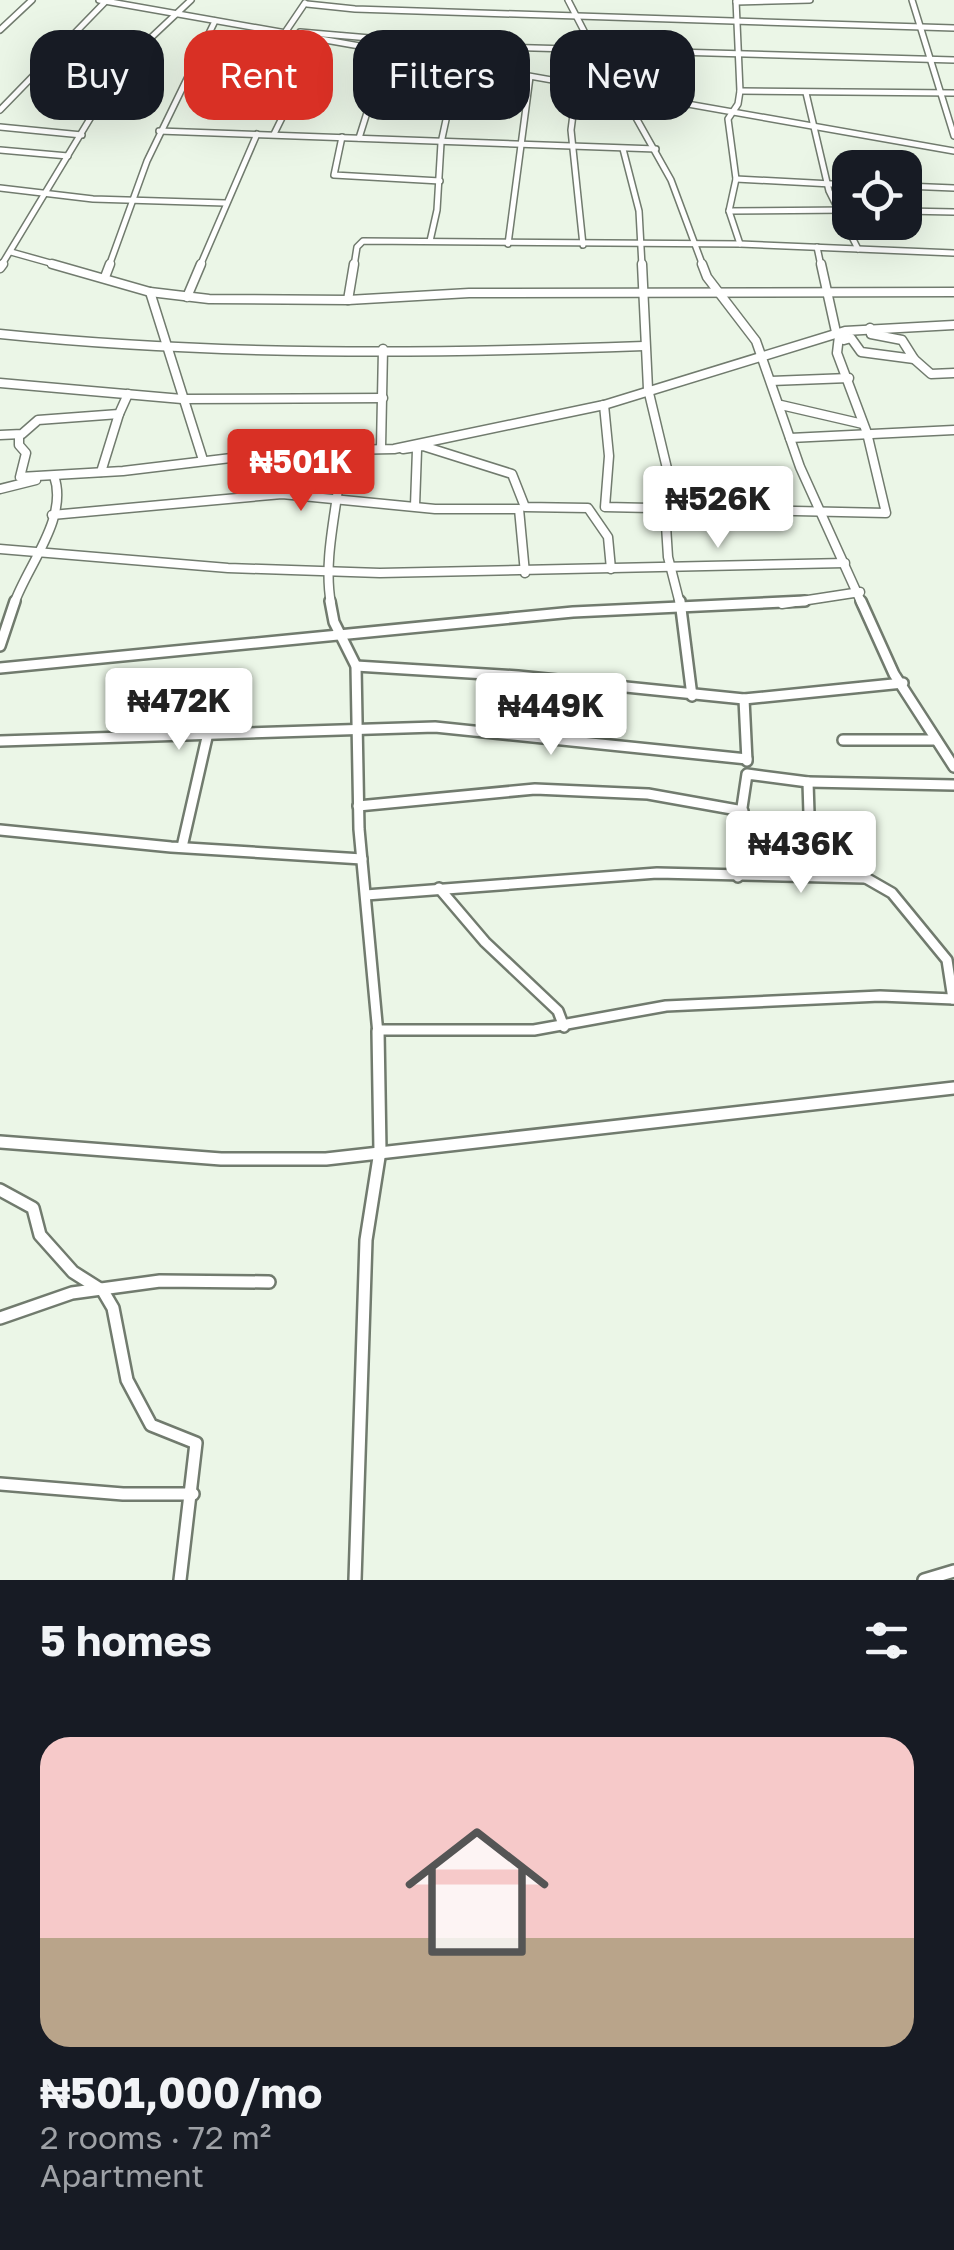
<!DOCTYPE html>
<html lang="en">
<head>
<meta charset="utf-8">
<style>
	:root { --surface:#171b24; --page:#20242c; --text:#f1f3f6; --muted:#9ea1a6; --accent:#d93025 }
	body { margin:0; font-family:"Golos Text",sans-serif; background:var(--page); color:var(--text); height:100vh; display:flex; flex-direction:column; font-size:38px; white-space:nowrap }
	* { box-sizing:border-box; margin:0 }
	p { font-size:32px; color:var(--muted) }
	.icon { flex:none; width:55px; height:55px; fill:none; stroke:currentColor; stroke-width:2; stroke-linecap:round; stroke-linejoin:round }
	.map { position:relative; height:1580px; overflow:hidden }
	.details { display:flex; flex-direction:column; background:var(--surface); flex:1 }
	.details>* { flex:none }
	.guide { position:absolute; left:30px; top:30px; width:895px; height:90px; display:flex; gap:20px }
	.buttons { position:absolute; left:832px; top:150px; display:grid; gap:20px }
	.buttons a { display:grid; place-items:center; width:90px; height:90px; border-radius:20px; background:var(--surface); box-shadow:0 10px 40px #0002; font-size:50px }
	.price { position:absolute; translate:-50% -85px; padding:0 22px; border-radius:10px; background:#fff; color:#222; font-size:32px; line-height:65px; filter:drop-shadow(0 2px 5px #0008) }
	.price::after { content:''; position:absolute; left:50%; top:60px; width:30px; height:22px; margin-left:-15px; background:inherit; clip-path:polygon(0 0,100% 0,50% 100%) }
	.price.on { background:var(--accent); color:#fff }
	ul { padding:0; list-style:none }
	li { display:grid; align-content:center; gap:20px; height:530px; padding:0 40px }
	li span { display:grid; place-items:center; height:310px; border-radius:30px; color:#555 }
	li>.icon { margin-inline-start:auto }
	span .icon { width:180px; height:180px; fill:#fffc; stroke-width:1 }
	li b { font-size:42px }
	h2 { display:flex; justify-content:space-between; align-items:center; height:120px; padding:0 40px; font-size:42px }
	.chip { padding:0 35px; border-radius:30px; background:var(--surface); box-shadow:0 10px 40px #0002; font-size:35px; line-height:90px }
	.chip.on { background:var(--accent); color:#fff }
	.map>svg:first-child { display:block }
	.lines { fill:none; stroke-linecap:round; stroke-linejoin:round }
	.street-far3-casing { stroke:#717b6e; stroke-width:8 }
	.street-far2-casing { stroke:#717b6e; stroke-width:11 }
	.street-far1-casing { stroke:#717b6e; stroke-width:14 }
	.street-casing { stroke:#717b6e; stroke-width:16 }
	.street-far3 { stroke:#fff; stroke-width:5 }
	.street-far2 { stroke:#fff; stroke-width:8 }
	.street-far1 { stroke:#fff; stroke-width:9 }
	.street { stroke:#fff; stroke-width:11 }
</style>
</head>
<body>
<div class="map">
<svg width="954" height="1580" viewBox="0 0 954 1580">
	<rect width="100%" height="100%" fill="#ebf6e7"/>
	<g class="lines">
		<!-- street-far3 casing -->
		<g class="street-far3-casing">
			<g id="street-far3">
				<path d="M99 0 954 151"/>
				<path d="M568 0 601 64 603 88"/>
				<path d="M736 0 740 91 738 104 728 119 736 179 729 211 740 244"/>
				<path d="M912 0 954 136"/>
				<path d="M736 2 810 0"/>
				<path d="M307 4 355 9 954 28"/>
				<path d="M0 30 32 0"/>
				<path d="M300 32 463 46 954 60"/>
				<path d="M284 34 305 3"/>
				<path d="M577 84 571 130 583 245"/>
				<path d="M621 91 671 180 703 266"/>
				<path d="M740 91 954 93"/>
				<path d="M806 93 829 191 858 249"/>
				<path d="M0 110 105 2"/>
				<path d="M0 127 82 135"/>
				<path d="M159 131 656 149"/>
				<path d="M274 134 320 41"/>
				<path d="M342 137 334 175 440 181"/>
				<path d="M359 138 386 52"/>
				<path d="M623 149 639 211 642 266"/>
				<path d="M0 150 68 156"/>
				<path d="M736 179 850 185"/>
				<path d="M905 186 954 188"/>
				<path d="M0 188 93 199 225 203"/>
				<path d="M729 211 850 210"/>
				<path d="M905 211 954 212"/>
				<path d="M430 241 437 210 441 143 458 64"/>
				<path d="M508 244 530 77"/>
				<path d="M817 247 821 266"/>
				<path d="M11 252 61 266"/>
				<path d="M1 266 123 64 191 0"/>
				<path d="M109 266 147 161 215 21"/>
				<path d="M200 266 257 134"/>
				<path d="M354 266 357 247 363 241 740 244 954 253"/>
			</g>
		</g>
		<!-- street-far2 casing -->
		<g class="street-far2-casing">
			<g id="street-far2">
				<path d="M52 264 150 292 209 299 348 300 469 293 954 292"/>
				<path d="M642 264 648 389 670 481 665 510 668 557 680 604"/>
				<path d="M702 264 707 277 756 341 800 467 862 604"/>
				<path d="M821 264 836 332"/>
				<path d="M0 268 3 264"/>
				<path d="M105 277 110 264"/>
				<path d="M150 292 203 460"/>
				<path d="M187 297 201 264"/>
				<path d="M348 300 354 264"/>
				<path d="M870 328 871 334 902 340 914 359 931 374 954 373"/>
				<path d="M0 334C214 356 429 354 644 346"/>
				<path d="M844 340 851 338 861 352 914 359"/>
				<path d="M771 381 849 378"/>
				<path d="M0 383 182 399 383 398"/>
				<path d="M604 405 609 456 605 507 886 513 867 433 837 353 839 336H846"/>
				<path d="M781 405 863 424"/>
				<path d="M0 435 22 434 38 420 119 414 128 394"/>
				<path d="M19 435V445L26 453 20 477 123 471 289 451 394 449 604 405 845 331 954 325"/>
				<path d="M790 438 954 430"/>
				<path d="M381 447 383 349"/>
				<path d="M403 449 423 446 512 474 525 507 588 508 608 537 611 569"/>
				<path d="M101 472 119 414"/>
				<path d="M0 489 36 480"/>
				<path d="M415 506 417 450"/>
				<path d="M52 515 282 494 435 509H519L525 573"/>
				<path d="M0 549 228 568 380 573 845 563"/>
				<path d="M14 604C27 566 69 518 54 476"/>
				<path d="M331 604C322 554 340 501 342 450"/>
				<path d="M782 604 860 592"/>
			</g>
		</g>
		<!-- street-far1 casing -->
		<g class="street-far1-casing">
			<g id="street-far1">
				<path d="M330 601 334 622 356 666 359 829 378 1034"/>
				<path d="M680 601 692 696"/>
				<path d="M861 601 894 674 954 767"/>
				<path d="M0 646 15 601"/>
				<path d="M356 666 518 676 744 699 903 683"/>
				<path d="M0 668 573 612 805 601"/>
				<path d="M744 699 747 761"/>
				<path d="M843 740H936"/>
				<path d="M0 741 435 727 747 759"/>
				<path d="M808 782 954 785"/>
				<path d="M358 806 535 789 648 794 743 811"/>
				<path d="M0 830 171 847 362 859"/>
				<path d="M182 847 208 733"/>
				<path d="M738 877 737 841 747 774 808 782 810 846 892 893 947 960 953 999"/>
				<path d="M439 888 485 942 558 1011 564 1027"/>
				<path d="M366 895 657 873 865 878"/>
				<path d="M378 1030H534L666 1006 880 996 954 999"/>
			</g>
		</g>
		<!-- street casing -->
		<g class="street-casing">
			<g id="street">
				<path d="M0 1142 221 1159H326L954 1088"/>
				<path d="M0 1190 33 1208 40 1235 73 1272 103 1291 113 1308 127 1380 151 1425 196 1443 180 1580"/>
				<path d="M0 1318 72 1293 160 1281 269 1282"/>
				<path d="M0 1484 123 1494H193"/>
				<path d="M355 1580 366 1240 380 1151 378 1031"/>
				<path d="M924 1580 954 1571"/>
			</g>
		</g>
		<!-- street-far3 -->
		<use href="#street-far3" class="street-far3"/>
		<!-- street-far2 -->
		<use href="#street-far2" class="street-far2"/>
		<!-- street-far1 -->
		<use href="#street-far1" class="street-far1"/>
		<!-- street -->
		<use href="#street" class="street"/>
	</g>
</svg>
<div class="buttons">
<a><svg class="icon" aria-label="locate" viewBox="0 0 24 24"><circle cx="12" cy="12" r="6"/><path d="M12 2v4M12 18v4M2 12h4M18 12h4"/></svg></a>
</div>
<b class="price on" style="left:301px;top:514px">₦501K</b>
<b class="price" style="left:718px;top:551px">₦526K</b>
<b class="price" style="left:179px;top:753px">₦472K</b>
<b class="price" style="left:551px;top:758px">₦449K</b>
<b class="price" style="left:801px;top:896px">₦436K</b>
<div class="guide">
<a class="chip">Buy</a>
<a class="chip on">Rent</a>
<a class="chip">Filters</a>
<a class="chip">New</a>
</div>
</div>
<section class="details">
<h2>5 homes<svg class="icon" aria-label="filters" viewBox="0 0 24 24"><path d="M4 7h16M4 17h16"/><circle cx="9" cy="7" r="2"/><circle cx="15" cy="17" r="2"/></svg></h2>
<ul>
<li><span style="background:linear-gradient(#f6c9c9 65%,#b9a48a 0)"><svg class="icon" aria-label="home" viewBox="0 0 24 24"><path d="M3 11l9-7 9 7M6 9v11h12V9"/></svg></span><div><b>₦501,000/mo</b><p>2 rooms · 72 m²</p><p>Apartment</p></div></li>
</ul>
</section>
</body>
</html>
